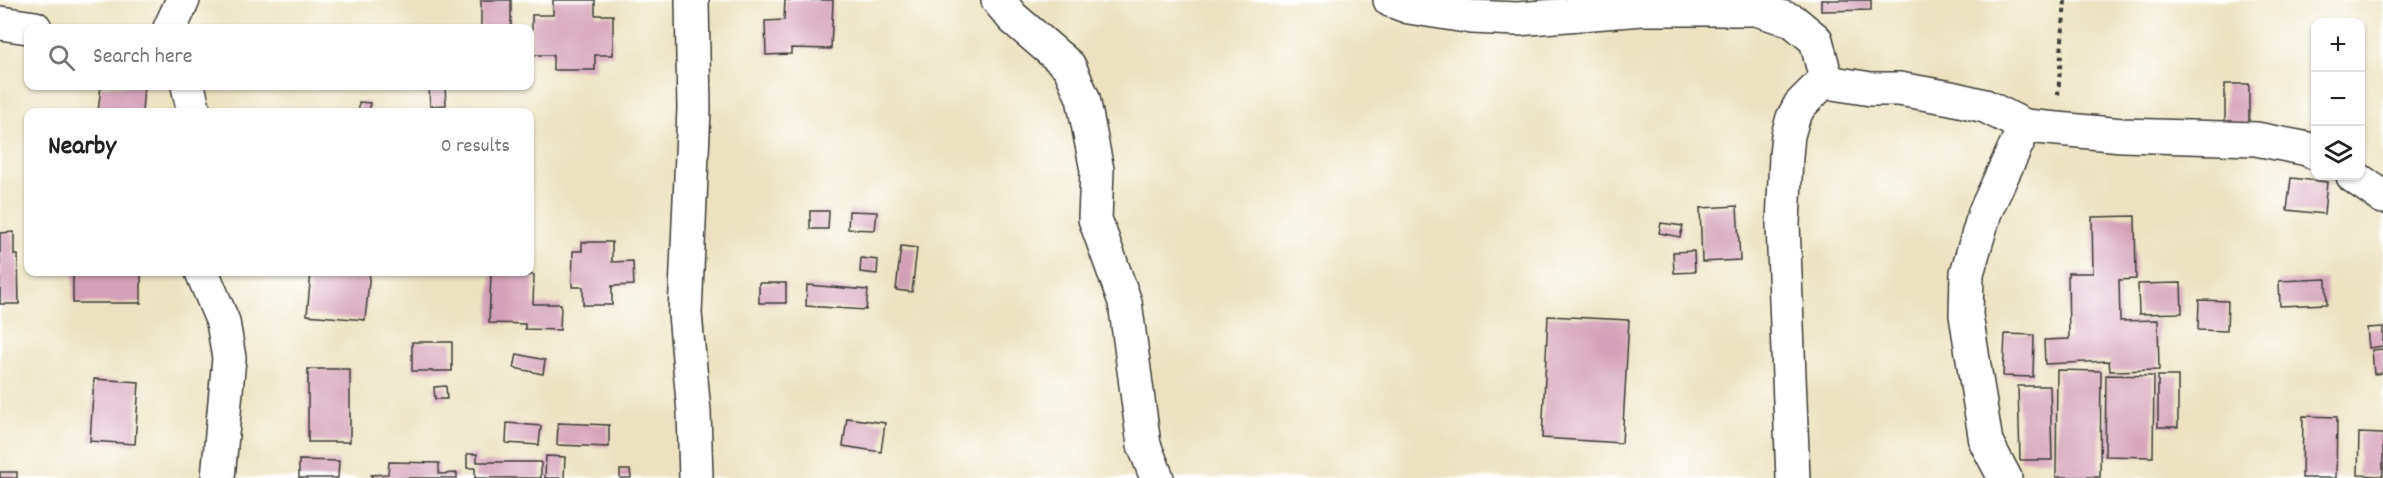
<!DOCTYPE html>
<meta charset="utf-8">
<style>
:root{--surface:#fff;--page:#f6f6f6;--text:#222;--muted:#767676;--line:#e0e0e0}
body{margin:0;font-family:Dekko,sans-serif;background:var(--page);color:var(--text)}
.controls{position:absolute;right:18px;top:18px;display:grid;overflow:hidden;border-radius:12px;box-shadow:0 2px 4px #0004}
.controls button{width:54px;height:54px;display:grid;place-items:center;padding:0;border:0;border-bottom:2px solid var(--line);background:var(--surface);color:var(--text);font:30px sans-serif}
.list{margin:0;padding:0;list-style:none}
h2{display:flex;justify-content:space-between;align-items:center;height:78px;margin:0;padding:0 24px;font-size:26px}
h2 small{font-size:20px;font-weight:400;color:var(--muted)}
.icon{flex:none;width:33px;height:33px;fill:none;stroke:currentColor;stroke-width:2;stroke-linecap:round;stroke-linejoin:round}
.map{position:relative;flex:none;width:2383px;height:478px;overflow:hidden}
.search{position:absolute;background:var(--surface);box-shadow:0 2px 4px #0004;left:24px;top:24px;width:510px;height:66px;display:flex;align-items:center;gap:15px;box-sizing:border-box;padding:0 21px;border-radius:12px;color:var(--muted);font-size:22px}
.panel{position:absolute;background:var(--surface);box-shadow:0 2px 4px #0004;left:24px;top:108px;width:510px;height:168px;border-radius:12px}
.map>svg:first-child{display:block}
.building{fill:#d3a1b7}
.lines{fill:none;stroke-linecap:round;stroke-linejoin:round}
.minor-casing{stroke:#3b3a35;stroke-width:36}
.path{stroke:#3b3a35;stroke-width:4;stroke-dasharray:4.5 4.5;stroke-linecap:butt}
.minor{stroke:#fff;stroke-width:33}
</style>
<div class="map">
<svg width="2383" height="478" viewBox="0 0 2383 478">
<rect width="100%" height="100%" fill="#fff"/>
<filter id="ink" filterUnits="userSpaceOnUse"><feTurbulence type="fractalNoise" baseFrequency=".0167" numOctaves="2"/><feDisplacementMap in="SourceGraphic" scale="12" xChannelSelector="R" yChannelSelector="G"/><feConvolveMatrix kernelMatrix="1 2 1 2 8 2 1 2 1" color-interpolation-filters="sRGB"/></filter>
<filter id="wash" filterUnits="userSpaceOnUse"><feTurbulence type="fractalNoise" baseFrequency=".008" numOctaves="4" result="noise"/><feDisplacementMap in="SourceGraphic" scale="24" xChannelSelector="R" yChannelSelector="G"/><feGaussianBlur stdDeviation="1.35" result="paint"/><feColorMatrix in="noise" values="0 0 0 0 0 0 0 0 0 0 0 0 0 0 0 0 0 1.4 0 .05"/><feComposite in="paint" operator="in"/></filter>
<g filter="url(#wash)">
<rect width="100%" height="100%" fill="#ece2c1"/>
<g id="blocks">
<path class="building" d="M481 0H511V28H481Z
M553 0H595V15H613V55H595V70H553V55H532V15H553Z
M785 0H833L831 49 791 48V54L766 55 765 21 784 20Z
M1821 0H1871V10L1821 11Z
M2225 84H2249V123H2225Z
M101 86H144L142 112H98Z
M429 86H445L446 105 430 106Z
M359 102 370 103V112H359Z
M2291 178 2327 182 2324 214 2287 210Z
M1737 206 1740 260 1702 262 1700 208Z
M810 211H829L828 229H810Z
M849 211 877 212 875 230 848 229Z
M2135 216 2136 279 2119 280 2120 321 2158 320 2159 370 2110 371 2109 361 2045 364 2044 340 2069 339 2068 273H2093L2092 217Z
M1661 223 1683 226 1680 237 1659 233Z
M14 232V255H18L19 304H0V233Z
M582 242H612V262L633 261 634 285 612 286V305H583V287H572L573 251H582Z
M901 246 917 248 912 292 896 290Z
M1694 251 1695 272 1674 273 1673 252Z
M861 258 878 260 877 274 860 272Z
M73 272H141V303H73Z
M311 272H370L365 320 307 315Z
M491 274 534 275 533 304H561L560 330 525 329V324L489 323Z
M2326 279 2327 304 2280 306 2279 281Z
M759 283H786V303H759Z
M2181 283 2182 313 2139 314 2138 284Z
M807 285 868 290 866 310 806 306Z
M2199 300 2228 301 2227 331 2198 330Z
M1548 316 1629 320 1622 443 1542 438Z
M2383 327V346L2369 348 2367 328Z
M2005 334 2034 335 2033 377 2003 376Z
M412 342H452V371H412Z
M2383 349V373L2374 374 2372 350Z
M517 354 545 360 543 374 514 368Z
M308 369H350V442H308Z
M2057 370 2101 371 2100 477H2056Z
M2106 375 2154 376 2153 457 2105 456Z
M2158 376H2178V427H2158Z
M94 379 139 382 135 444 90 441Z
M446 386 447 399H435L434 387Z
M2018 386H2050L2052 460H2020Z
M2303 416 2337 417 2336 478H2302Z
M847 418 885 423 881 452 843 446Z
M507 423 541 426 539 445 506 443Z
M558 423 609 425V447L557 445Z
M2359 433 2383 434V476L2358 475Z
M467 454H477V462H541V478H475V468H467Z
M546 456 565 457 564 478H545Z
M299 460 339 461 338 478H299Z
M389 462 439 463V474L457 473V478H372L371 475 388 474Z
M620 470H630L631 478H620Z
M0 472H17V478H0Z"/>
</g>
</g>
<g filter="url(#ink)">
<use href="#blocks" fill-opacity="0" stroke="#3b3a35" stroke-width="1.5"/>
<g class="lines">
<defs>
<path id="minor" d="M692 0 694 109 685 314 694 412 696 478
M998 0 1013 18 1069 66 1083 98 1097 170 1095 219 1125 302 1144 445 1157 478
M1390 0 1409 7 1472 17 1517 19 1642 9H1756L1793 21 1816 40 1825 75 1833 83 1871 89H1899L1951 98 1985 106 2025 126 2122 135 2256 139 2308 149 2316 153
M0 23 35 28
M170 28 183 0
M188 86 194 112
M2353 176 2383 197
M202 272 223 322 229 358 218 478
M1793 478 1783 224 1786 156 1788 135 1793 118 1800 105 1820 85 1825 75
M2005 478 1986 442 1966 315 1967 273 1985 212 2025 126"/>
</defs>
<use href="#minor" class="minor-casing"/>
<path class="path" d="M2058 95 2065 0"/>
<use href="#minor" class="minor"/>
</g>
</g>
</svg>
<div class="controls">
<button>+</button>
<button>−</button>
<button><svg class="icon" aria-label="layers" viewBox="0 0 24 24"><path d="M12 4l9 5-9 5-9-5zM3 14l9 5 9-5"/></svg></button>
</div>
<div class="search"><svg class="icon" aria-label="search" viewBox="0 0 24 24"><circle cx="10" cy="10" r="6"/><path d="M15 15l6 6"/></svg>Search here</div>
<section class="panel">
<h2>Nearby<small>0 results</small></h2>
<ul class="list">
</ul>
</section>
</div>
